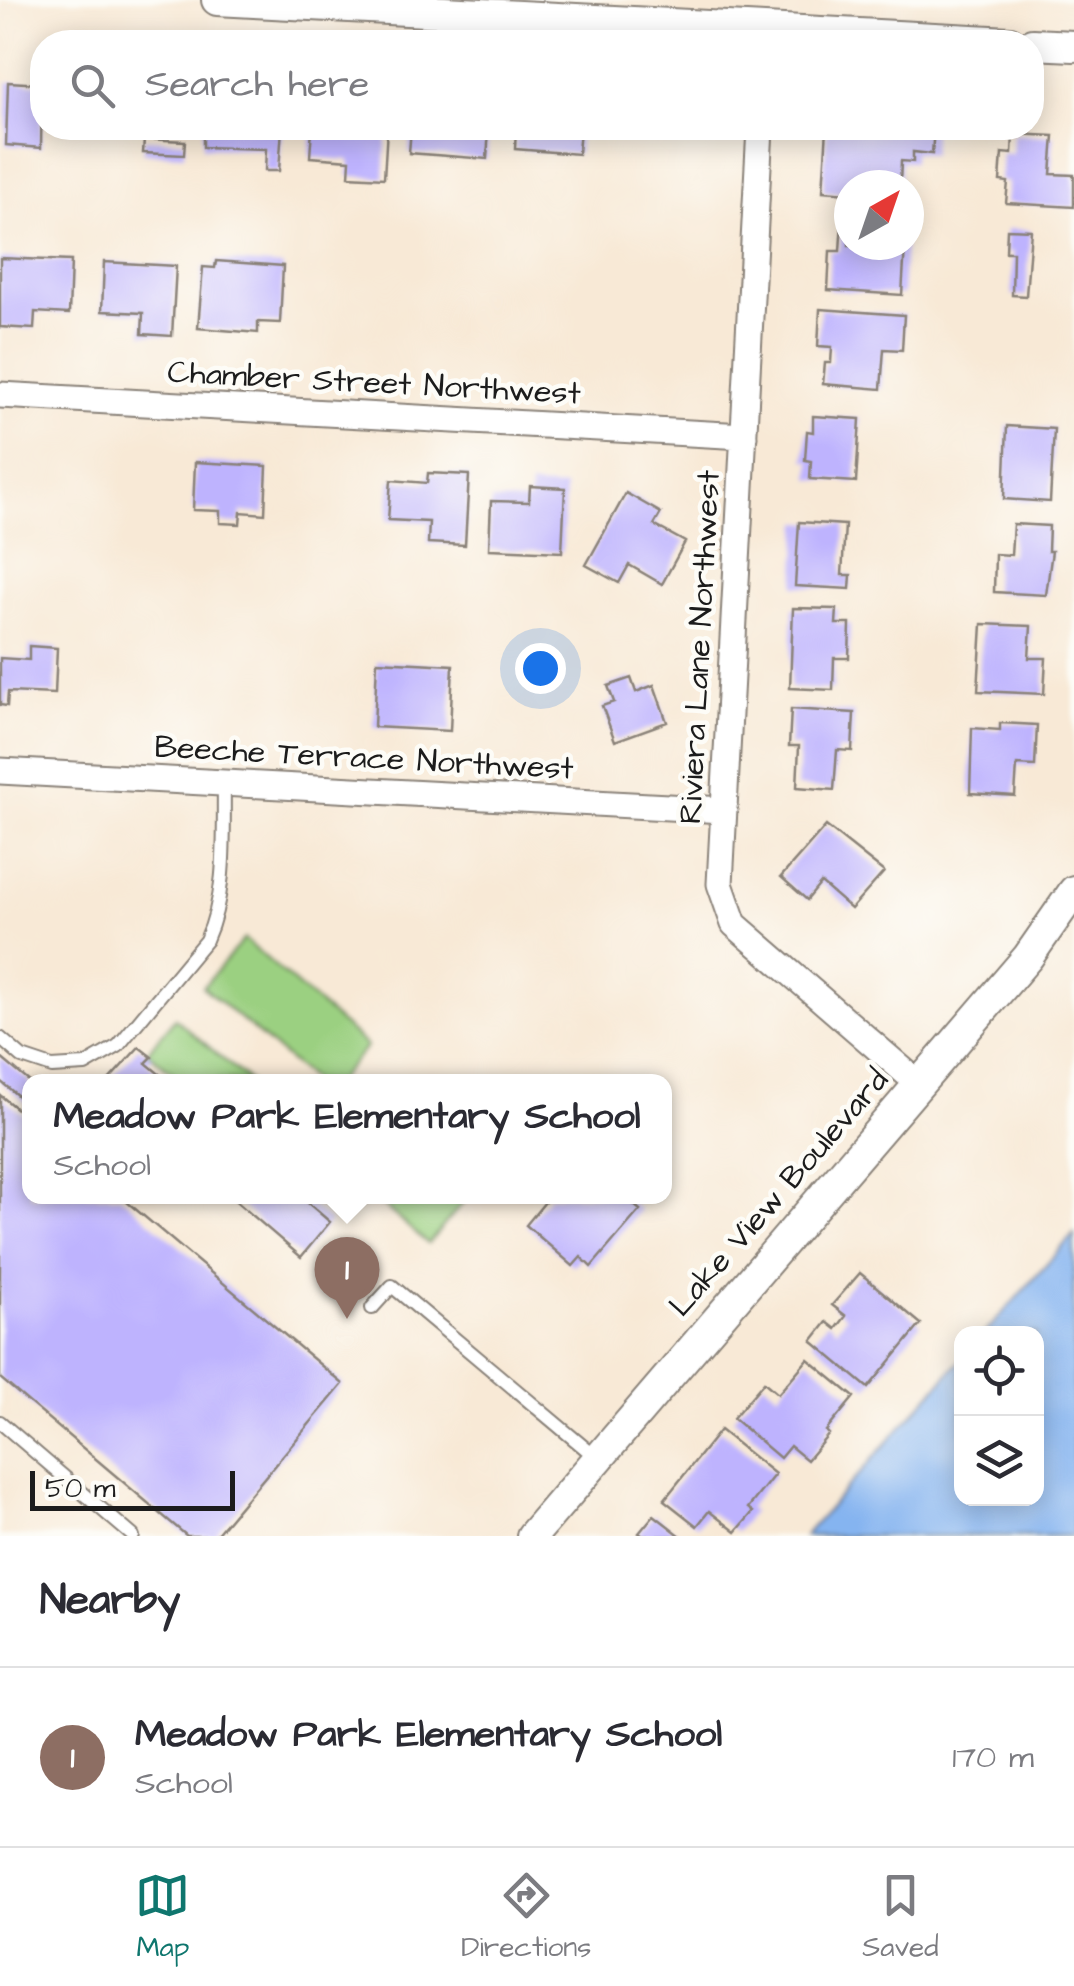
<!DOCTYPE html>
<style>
:root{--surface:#fff;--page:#f7f7f7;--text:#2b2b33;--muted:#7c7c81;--line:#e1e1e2;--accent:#0f766e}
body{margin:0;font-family:"Architects Daughter",sans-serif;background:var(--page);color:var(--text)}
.controls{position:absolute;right:30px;bottom:30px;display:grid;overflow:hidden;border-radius:20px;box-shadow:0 5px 25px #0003}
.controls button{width:90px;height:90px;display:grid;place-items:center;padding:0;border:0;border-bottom:2px solid var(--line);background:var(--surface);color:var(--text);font:50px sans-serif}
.compass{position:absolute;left:834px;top:170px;width:90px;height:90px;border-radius:50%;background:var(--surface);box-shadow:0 5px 25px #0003;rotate:40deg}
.scale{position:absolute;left:30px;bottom:25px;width:205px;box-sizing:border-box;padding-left:10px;border:5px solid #1c1c1c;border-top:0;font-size:28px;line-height:35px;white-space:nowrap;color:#1c1c1c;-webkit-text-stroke:8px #fdfcf7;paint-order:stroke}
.you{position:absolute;left:540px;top:668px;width:35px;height:35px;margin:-25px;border:8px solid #fff;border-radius:50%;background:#1a73e8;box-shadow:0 0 0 15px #1a73e833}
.badge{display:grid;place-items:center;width:65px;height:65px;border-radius:50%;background:var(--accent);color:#fff;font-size:32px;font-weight:700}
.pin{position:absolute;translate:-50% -82px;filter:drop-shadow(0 2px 5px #0008)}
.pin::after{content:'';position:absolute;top:52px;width:35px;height:30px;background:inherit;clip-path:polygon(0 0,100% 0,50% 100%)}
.popup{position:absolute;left:22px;top:1074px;width:650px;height:130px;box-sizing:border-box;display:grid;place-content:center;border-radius:20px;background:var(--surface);filter:drop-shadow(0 2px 8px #0005);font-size:32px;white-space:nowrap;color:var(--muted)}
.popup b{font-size:38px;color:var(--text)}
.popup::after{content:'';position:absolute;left:50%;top:100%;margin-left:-20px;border:20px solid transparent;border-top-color:var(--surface)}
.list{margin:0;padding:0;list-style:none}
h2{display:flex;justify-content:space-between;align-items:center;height:130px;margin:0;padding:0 40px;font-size:42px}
h2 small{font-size:32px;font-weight:400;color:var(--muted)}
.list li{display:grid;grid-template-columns:65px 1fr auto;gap:30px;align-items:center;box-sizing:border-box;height:180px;padding:0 40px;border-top:2px solid var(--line)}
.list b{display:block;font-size:38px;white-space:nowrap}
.list p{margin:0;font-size:32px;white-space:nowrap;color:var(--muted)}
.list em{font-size:32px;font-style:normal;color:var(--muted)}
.icon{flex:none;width:55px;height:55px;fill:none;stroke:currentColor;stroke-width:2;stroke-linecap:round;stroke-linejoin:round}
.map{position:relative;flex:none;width:1074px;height:1536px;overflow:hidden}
.search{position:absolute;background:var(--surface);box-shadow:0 5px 25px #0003;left:30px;right:30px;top:30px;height:110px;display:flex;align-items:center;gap:25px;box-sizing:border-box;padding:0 35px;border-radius:40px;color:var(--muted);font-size:38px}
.sheet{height:310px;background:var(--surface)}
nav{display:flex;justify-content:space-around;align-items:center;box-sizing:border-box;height:140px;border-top:2px solid var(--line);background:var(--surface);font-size:28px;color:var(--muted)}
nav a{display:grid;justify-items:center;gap:5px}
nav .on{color:var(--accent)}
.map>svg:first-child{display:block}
.green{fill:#9bd081;stroke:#5c764e;stroke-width:2.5}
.water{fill:#85b4f0;stroke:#506886;stroke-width:2.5}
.building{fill:#beb3fe}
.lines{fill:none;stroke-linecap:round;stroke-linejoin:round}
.service-casing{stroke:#8a8279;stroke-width:16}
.minor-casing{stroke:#8a8279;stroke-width:29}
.tertiary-casing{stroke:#8a8279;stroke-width:34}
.service{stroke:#fff;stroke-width:12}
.minor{stroke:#fff;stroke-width:25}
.tertiary{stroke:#fff;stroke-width:30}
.labels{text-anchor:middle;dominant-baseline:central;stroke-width:9;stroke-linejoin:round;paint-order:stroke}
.street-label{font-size:32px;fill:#1c1c1c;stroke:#fdfcf7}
</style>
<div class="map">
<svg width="1074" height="1536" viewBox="0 0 1074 1536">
<rect width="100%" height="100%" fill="#fdfcf7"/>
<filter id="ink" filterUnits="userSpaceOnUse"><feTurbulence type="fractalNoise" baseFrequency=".01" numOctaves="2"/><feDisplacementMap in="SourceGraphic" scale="20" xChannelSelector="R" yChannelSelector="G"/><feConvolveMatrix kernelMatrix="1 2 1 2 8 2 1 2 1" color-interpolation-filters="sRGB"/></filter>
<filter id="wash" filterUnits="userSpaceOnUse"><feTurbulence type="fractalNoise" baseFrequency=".0048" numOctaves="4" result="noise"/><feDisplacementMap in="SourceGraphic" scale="40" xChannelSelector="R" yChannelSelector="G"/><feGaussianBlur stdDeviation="2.25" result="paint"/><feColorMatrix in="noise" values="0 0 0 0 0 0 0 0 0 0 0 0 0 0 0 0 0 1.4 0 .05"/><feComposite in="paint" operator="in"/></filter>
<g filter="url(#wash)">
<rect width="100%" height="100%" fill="#f8e9d6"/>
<path class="green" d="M244 939 367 1046 337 1081H313L203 987Z
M175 1018 249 1081H182L147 1052Z
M384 1197V1196L468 1197 428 1244 379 1202Z"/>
<path class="water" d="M1074 1234V1536H804L961 1360 962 1498H1036V1334L985 1333Z"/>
<g id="blocks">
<path class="building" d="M8 82 42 84 41 148 6 145Z
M203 128H282L279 171H265L266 149 203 147Z
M312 128H387L384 178 349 176 350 160 310 157Z
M411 128H489L487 159 409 153Z
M516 128H580L578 154 515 149Z
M827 128H934L932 154 913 152V162L901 161 900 185H849V193L823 191Z
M1013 134 1054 136 1051 174 1074 175V207L1006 203 1008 182 1000 181 1002 153 1012 154Z
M144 139 185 141 184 155 143 153Z
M843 205H849V245H905L902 295 828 290 830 251H840Z
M1007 229 1031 230 1026 296 1012 295 1013 252H1006Z
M0 258 71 261 69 314 35 312 34 329 0 327Z
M216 261 283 266 280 323 258 322V333L198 328 203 267 215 268Z
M104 262 176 266 172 336 142 334 143 313 102 311Z
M820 309 904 315 902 350 884 349 881 389 823 384 825 363H831L832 347 818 346Z
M813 416 860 419 856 482 810 479 811 461 805 460 807 431 813 432Z
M1007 426 1054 429 1050 502 1004 499Z
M195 462 267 466 265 514 241 512 240 524 220 523V511L193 510Z
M428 473 469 475 465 545 428 543 429 522 388 520 391 480 427 483Z
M530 486 565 488 562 552 489 549 491 501 529 502Z
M626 493 661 513 654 525 685 542 662 584 629 565 619 583 586 565Z
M799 522 845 525 842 575H851L850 589 795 586Z
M1013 524 1049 526 1048 551H1052L1046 595 994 592 995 554 1011 555Z
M793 608 837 609 836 624H850L849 658H834L833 690 790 688Z
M982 624 1031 626 1029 658H1046L1044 694 978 691Z
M29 646 57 648 55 694 8 692 7 706 0 705V658L29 660Z
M377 661 453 665 450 731 374 727Z
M631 678 636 692 654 685 667 722 615 741 602 706 614 702 608 686Z
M791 709 854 713 852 751 837 750 834 790 797 787 799 746H789Z
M1000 723 1037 725 1035 766 1017 765 1015 796 970 793 972 728 1000 730Z
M826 826 884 872 851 909 821 883 807 900 781 877Z
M139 1047 152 1057 146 1063 169 1082H107Z
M0 1057 30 1082V1106L0 1081Z
M0 1095 30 1120V1196H120L343 1384 215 1536H187L0 1378Z
M230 1196H300L330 1222 301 1257Z
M550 1196H630L628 1200 640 1210 591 1267 581 1257 573 1266 526 1225Z
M860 1273 921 1324 868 1388 812 1341 827 1322 836 1329 846 1316 832 1305Z
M808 1359 854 1397 826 1431 829 1434 807 1460 790 1446 780 1458 733 1418 764 1382 778 1394Z
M720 1430 775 1474 748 1508 753 1512 736 1532 709 1511 697 1526 664 1500Z
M654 1515 681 1536H643L639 1533Z"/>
</g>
</g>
<g filter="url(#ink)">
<use href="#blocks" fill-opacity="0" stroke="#8a8279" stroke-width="2.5"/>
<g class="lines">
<defs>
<path id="service" d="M0 1038 22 1057 52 1067 85 1065 118 1046 206 940C228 892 223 834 224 783
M372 1308 392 1286 598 1459
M0 1422 133 1536"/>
<path id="minor" d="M760 128 720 884 734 924 919 1084
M0 395 744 436
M0 771 724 810"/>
<path id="tertiary" d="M217 0 1010 42
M1032 44 1074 46
M532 1536 1028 957 1074 891"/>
</defs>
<use href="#service" class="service-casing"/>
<use href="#minor" class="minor-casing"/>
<use href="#tertiary" class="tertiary-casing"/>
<use href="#service" class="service"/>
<use href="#minor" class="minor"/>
<use href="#tertiary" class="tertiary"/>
</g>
</g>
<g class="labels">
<g class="street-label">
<text transform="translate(374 383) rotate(3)">Chamber Street Northwest</text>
<text transform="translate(700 647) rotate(-87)">Riviera Lane Northwest</text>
<text transform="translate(364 758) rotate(3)">Beeche Terrace Northwest</text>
<text transform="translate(779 1193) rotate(-49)">Lake View Boulevard</text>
</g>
</g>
</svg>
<div class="controls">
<button><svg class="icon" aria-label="locate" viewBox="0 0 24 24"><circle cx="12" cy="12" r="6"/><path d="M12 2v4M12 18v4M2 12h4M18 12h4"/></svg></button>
<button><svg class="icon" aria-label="layers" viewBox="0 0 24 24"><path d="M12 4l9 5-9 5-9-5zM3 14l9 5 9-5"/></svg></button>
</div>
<svg class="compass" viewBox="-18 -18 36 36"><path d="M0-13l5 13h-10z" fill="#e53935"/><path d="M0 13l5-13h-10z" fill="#7c7c81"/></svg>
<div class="scale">50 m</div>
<div class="you"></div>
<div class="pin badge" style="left:347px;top:1319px;background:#8d6e63">1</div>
<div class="popup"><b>Meadow Park Elementary School</b>School</div>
<div class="search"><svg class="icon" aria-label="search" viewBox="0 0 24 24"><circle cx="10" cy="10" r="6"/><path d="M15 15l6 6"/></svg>Search here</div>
</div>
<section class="sheet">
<h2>Nearby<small></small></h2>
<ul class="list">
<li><span class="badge" style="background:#8d6e63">1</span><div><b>Meadow Park Elementary School</b><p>School</p></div><em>170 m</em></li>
</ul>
</section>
<nav>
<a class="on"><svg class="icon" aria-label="map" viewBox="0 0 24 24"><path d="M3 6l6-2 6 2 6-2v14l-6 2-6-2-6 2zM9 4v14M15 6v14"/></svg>Map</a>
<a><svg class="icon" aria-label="directions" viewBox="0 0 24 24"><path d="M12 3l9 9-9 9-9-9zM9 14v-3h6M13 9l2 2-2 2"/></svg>Directions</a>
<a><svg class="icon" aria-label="saved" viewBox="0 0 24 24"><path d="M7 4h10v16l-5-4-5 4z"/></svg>Saved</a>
</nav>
